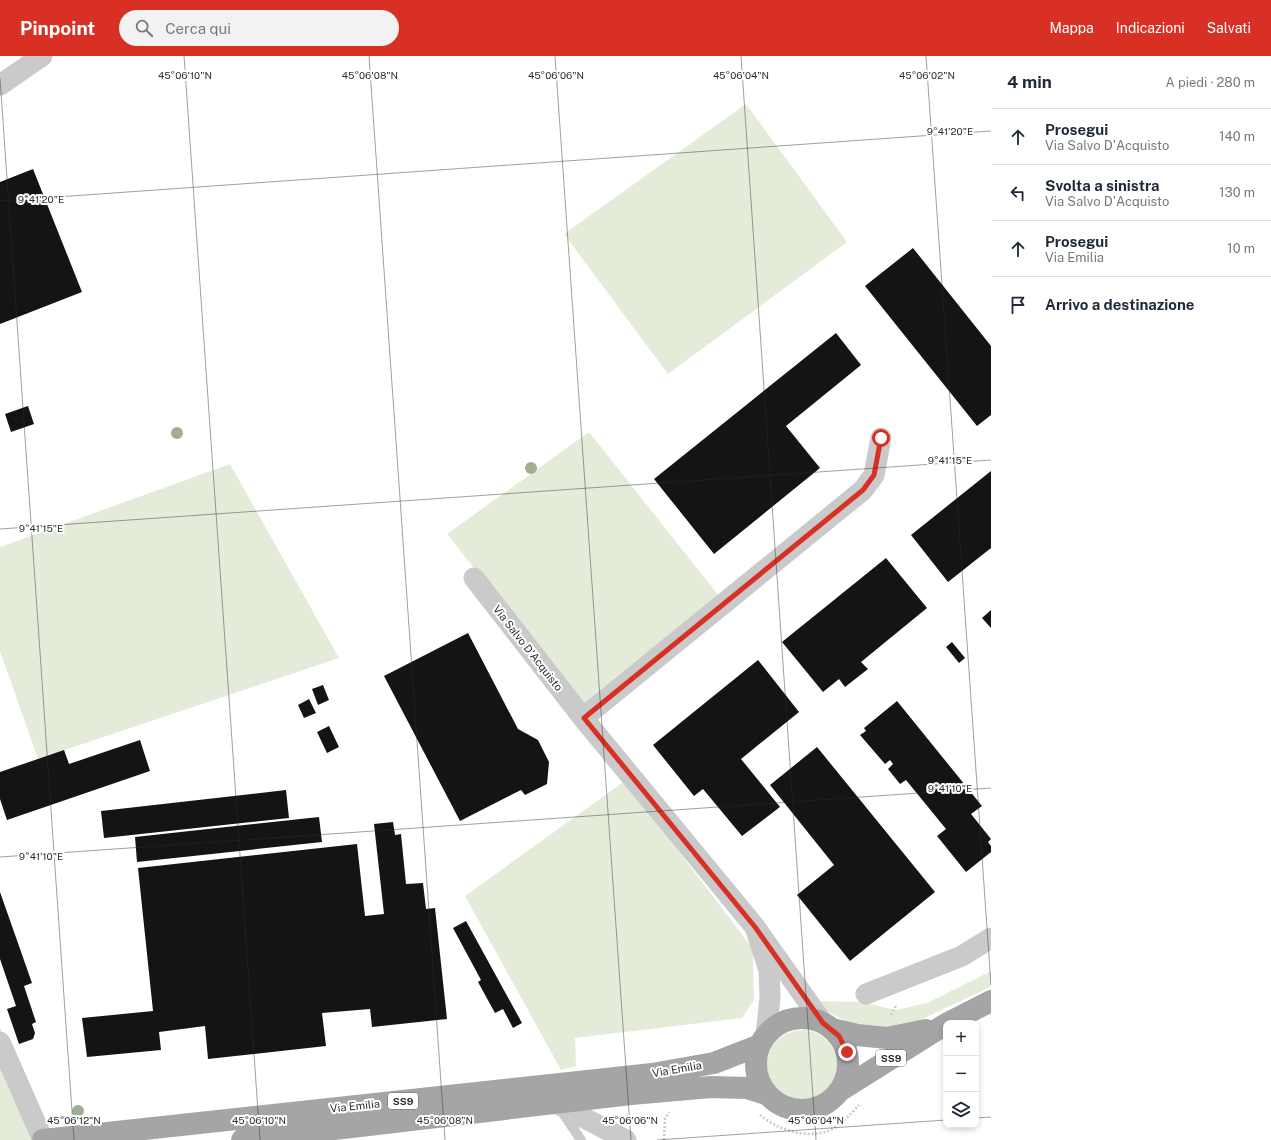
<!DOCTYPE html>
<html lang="it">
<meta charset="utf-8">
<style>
:root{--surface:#fff;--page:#f2f2f3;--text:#1f2937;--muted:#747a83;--line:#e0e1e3;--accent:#d93025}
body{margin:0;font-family:"Public Sans",sans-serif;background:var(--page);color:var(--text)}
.controls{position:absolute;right:12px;bottom:12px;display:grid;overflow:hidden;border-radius:8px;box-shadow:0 2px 6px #0003}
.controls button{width:36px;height:36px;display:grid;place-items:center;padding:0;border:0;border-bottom:1px solid var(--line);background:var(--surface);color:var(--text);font:20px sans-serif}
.stop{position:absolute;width:12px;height:12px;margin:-9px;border:3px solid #d93025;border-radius:50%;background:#fff}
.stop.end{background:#d93025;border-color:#fff;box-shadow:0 1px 4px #0008}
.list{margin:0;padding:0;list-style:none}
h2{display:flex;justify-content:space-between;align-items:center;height:52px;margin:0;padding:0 16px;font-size:17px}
h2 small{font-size:13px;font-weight:400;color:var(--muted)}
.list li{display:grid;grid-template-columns:26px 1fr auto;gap:12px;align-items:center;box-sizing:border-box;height:56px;padding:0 16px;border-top:1px solid var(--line)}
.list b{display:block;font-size:15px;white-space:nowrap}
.list p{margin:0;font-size:13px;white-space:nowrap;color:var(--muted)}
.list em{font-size:13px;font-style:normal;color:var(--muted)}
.icon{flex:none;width:22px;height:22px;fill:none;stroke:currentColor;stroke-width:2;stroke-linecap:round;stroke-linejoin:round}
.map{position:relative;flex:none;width:991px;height:1084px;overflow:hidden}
header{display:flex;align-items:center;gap:24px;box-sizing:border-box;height:56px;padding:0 20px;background:var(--accent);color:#fff}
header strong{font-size:19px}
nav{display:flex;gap:22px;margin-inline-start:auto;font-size:14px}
.search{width:280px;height:36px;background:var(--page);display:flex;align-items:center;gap:10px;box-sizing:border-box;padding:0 14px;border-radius:22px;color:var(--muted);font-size:15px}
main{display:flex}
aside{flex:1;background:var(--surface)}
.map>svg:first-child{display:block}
.green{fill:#e4ecd9}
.building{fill:#141414}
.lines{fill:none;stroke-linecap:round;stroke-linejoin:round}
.path{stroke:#cacaca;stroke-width:2.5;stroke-dasharray:2 2;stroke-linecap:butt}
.service{stroke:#cacaca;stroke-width:10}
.minor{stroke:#cacaca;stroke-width:21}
.primary{stroke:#a5a5a5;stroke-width:22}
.tree{fill:#a0af91}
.route{stroke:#d93025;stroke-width:5}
.ticks{fill:none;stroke:#2d2d2d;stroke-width:1;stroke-opacity:0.45}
.labels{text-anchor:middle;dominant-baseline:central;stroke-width:4;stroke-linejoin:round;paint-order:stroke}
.shield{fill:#fff;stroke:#6c6c6c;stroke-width:1}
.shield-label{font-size:10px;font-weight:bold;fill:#2d2d2d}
.street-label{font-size:11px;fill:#2d2d2d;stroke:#fff}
.ticks-label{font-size:10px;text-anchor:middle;fill:#2d2d2d;stroke:#fff;stroke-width:4;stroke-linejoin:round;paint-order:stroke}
</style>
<header>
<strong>Pinpoint</strong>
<div class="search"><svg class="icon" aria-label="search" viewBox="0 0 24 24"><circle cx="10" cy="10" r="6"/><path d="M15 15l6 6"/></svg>Cerca qui</div>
<nav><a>Mappa</a><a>Indicazioni</a><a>Salvati</a></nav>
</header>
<main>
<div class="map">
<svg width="991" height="1084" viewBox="0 0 991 1084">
<rect width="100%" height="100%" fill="#fff"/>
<path class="green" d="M746 48 847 186 668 318 564 178Z
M589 376 719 540 585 652 447 478Z
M230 408 339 602 38 703 0 595V491Z
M625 725 753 893 754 944 742 962 575 982 576 1010 561 1014 465 840Z
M991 915V930L980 936 909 969 873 976 831 958 816 945 861 946 896 954 927 947Z
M0 971 43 1084H0Z
M767 1009a35 35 0 1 1 70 0a35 35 0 1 1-70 0Z"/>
<path class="building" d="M33 113 82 236 0 268V126Z
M913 192 991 290V359L977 370 865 230Z
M836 277 861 309 786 370 820 412 714 498 654 423Z
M28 350 34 368 11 376 5 358Z
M991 415V492L948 526 911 479Z
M886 502 927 552 861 606 868 613 845 631 839 623 823 636 782 586Z
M991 554V572L982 562Z
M468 577 518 673 538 684 549 706 547 728 525 739 521 734 460 765 384 620Z
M952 586 965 602 959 607 946 591Z
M758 604 799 656 741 703 780 751 742 780 703 733 694 740 653 689Z
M323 629 329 644 318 649 312 633Z
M309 643 316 657 304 662 298 649Z
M897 645 982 750 971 758 991 783 988 786 991 790V796L966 816 937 780 946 773 906 724 900 728 888 713 893 708 890 704 885 708 860 679 866 675 864 672Z
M329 670 339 691 327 697 317 676Z
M140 684 150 715 7 764 0 743V716L64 694 69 708Z
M817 691 935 836 850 905 797 839 834 809 770 729Z
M286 734 289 762 104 782 101 755Z
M319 761 322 786 137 806 135 781Z
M393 766 395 779 401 778 406 828 423 827 426 853 435 852 447 963 372 971 370 953 322 957 326 990 208 1003 205 970 159 976 161 994 87 1001 82 962 153 955 138 812 357 788 365 860 384 858 374 768Z
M0 836 32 927 24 930 36 966 32 968 35 977 33 983 19 988 7 953 16 950 0 903Z
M466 865 522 967 513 972 503 953 495 957 478 926 481 924 453 872Z"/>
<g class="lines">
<path class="path" d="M891 959 897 948
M760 1059C777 1073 802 1082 825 1076 838 1072 850 1059 859 1049
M664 1084 665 1063 669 1056"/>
<path class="service" d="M561 1054 581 1084"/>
<path class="minor" d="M0 29 42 0
M474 522 583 662 755 871
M583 662 863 434 874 419 881 382
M866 938 962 900 991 882
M766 979 770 942 769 914 755 871 823 967
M0 986 43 1084
M556 1047 626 1084"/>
<path class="primary" d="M756 1008a46 46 0 1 1 92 0a46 46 0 1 1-92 0Z
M948 967 991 945
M832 973 857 979 887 982 926 974
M841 1034 946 968
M43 1084 652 1018 714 1007 760 989
M242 1084 631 1038 711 1031 747 1032 766 1038"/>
</g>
<g class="tree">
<circle cx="177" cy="377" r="6"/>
<circle cx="531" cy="412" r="6"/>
<circle cx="78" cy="1055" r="6"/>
</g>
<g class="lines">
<path class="route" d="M847 996 839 980 823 967 755 871 584 662 863 434 874 419 881 382"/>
</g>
<path class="ticks" d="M184 0 260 1084M369 0 445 1084M555 0 631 1084M741 0 816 1084M926 0 991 929M0 22 74 1084M0 145 991 75M0 473 991 404M0 801 991 732M976 1062 991 1061M657 1084 946 1064"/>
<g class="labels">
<g class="shield">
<rect x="876" y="994" width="30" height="16" rx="3"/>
<rect x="388" y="1037" width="30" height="16" rx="3"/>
</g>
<g class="shield-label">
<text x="891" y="1002">SS9</text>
<text x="403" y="1045">SS9</text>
</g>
<g class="street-label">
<text transform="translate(528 592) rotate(52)">Via Salvo D'Acquisto</text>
<text transform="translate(677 1013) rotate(-10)">Via Emilia</text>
<text transform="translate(355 1050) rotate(-6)">Via Emilia</text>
</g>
</g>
<g class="ticks-label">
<text x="185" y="23">45°06'10"N</text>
<text x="370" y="23">45°06'08"N</text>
<text x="556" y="23">45°06'06"N</text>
<text x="741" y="23">45°06'04"N</text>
<text x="927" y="23">45°06'02"N</text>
<text x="950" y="79">9°41'20"E</text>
<text x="41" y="147">9°41'20"E</text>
<text x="950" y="408">9°41'15"E</text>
<text x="41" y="476">9°41'15"E</text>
<text x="950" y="736">9°41'10"E</text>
<text x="41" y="804">9°41'10"E</text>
<text x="74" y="1068">45°06'12"N</text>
<text x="259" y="1068">45°06'10"N</text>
<text x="445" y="1068">45°06'08"N</text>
<text x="630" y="1068">45°06'06"N</text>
<text x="816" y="1068">45°06'04"N</text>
</g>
</svg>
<div class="controls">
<button>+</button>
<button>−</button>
<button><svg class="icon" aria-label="layers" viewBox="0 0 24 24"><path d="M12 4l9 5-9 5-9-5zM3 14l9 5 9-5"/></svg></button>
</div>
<div class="stop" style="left:881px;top:382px"></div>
<div class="stop end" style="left:847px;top:996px"></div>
</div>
<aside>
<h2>4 min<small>A piedi · 280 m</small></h2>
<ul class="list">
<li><svg class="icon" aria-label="ahead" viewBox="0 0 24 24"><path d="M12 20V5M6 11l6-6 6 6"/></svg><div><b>Prosegui</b><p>Via Salvo D'Acquisto</p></div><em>140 m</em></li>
<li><svg class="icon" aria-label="left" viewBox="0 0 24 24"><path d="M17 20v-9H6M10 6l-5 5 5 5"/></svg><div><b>Svolta a sinistra</b><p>Via Salvo D'Acquisto</p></div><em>130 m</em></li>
<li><svg class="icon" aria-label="ahead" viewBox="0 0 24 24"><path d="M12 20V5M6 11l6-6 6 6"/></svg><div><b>Prosegui</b><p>Via Emilia</p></div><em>10 m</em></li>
<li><svg class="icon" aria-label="arrive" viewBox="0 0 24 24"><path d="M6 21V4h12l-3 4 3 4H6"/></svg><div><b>Arrivo a destinazione</b></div></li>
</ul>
</aside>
</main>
